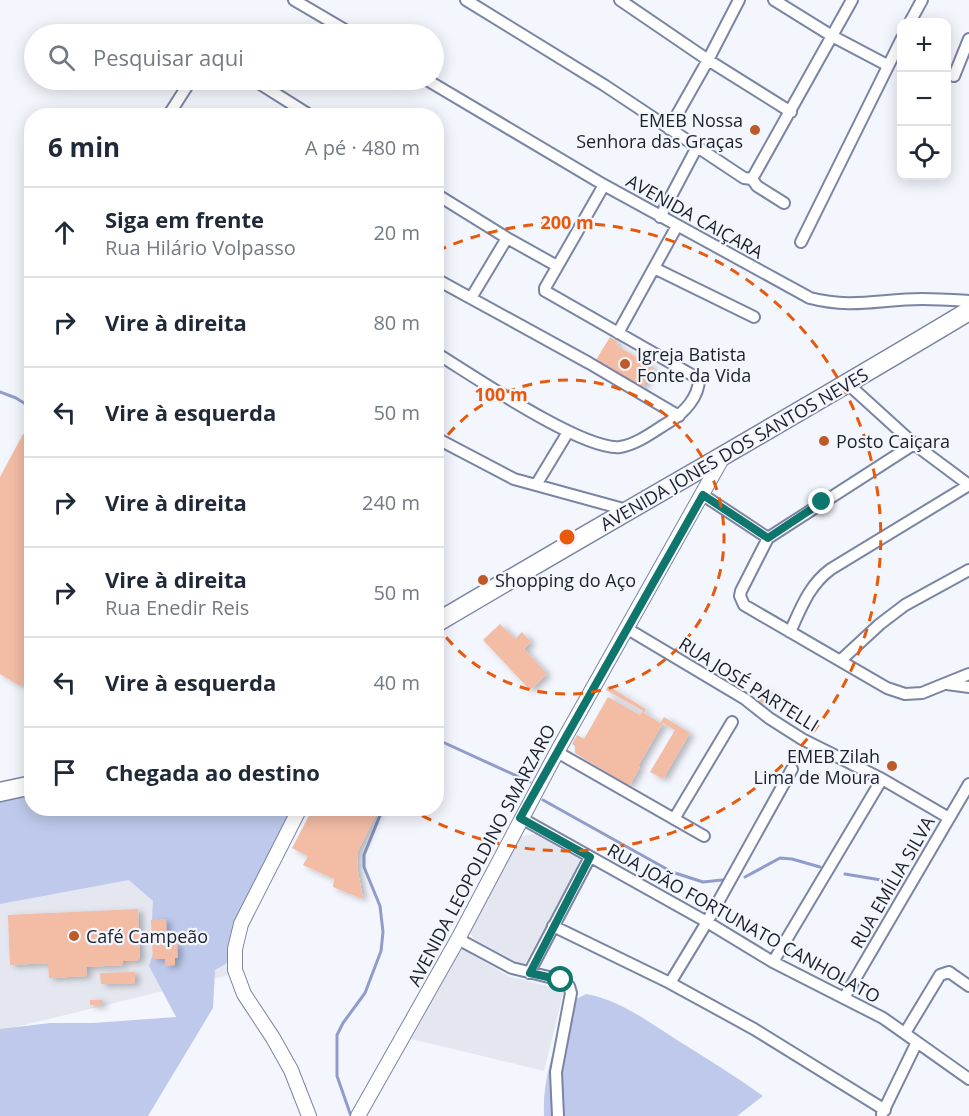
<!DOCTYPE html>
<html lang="pt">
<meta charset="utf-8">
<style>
:root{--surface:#fff;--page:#f2f2f3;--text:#1f2937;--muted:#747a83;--line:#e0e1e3}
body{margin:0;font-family:"Open Sans",sans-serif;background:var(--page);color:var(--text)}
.controls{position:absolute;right:18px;top:18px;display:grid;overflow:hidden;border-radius:12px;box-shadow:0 3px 15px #0003}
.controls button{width:54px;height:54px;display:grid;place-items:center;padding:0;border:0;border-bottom:2px solid var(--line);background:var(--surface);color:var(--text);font:30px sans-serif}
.stop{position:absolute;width:18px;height:18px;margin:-14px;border:4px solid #0f766e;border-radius:50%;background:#fff}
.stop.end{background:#0f766e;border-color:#fff;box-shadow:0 2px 6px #0008}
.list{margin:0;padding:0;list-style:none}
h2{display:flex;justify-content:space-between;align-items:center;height:78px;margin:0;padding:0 24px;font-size:26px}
h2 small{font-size:20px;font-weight:400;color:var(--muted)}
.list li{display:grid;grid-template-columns:39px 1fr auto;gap:18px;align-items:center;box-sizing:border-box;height:90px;padding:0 24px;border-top:2px solid var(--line)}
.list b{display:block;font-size:22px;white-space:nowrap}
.list p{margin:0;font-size:20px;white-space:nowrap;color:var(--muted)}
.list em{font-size:20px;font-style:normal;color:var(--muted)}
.icon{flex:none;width:33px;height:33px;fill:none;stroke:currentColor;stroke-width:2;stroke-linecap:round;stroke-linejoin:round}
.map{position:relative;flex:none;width:969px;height:1116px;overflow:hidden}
.search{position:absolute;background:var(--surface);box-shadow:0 3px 15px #0003;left:24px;top:24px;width:420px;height:66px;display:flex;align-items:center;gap:15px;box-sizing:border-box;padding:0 21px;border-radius:33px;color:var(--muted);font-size:22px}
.panel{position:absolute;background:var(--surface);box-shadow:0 3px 15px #0003;left:24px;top:108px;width:420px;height:708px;border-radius:24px}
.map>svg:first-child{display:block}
.built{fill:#e5e7f0}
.green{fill:#bec9ec}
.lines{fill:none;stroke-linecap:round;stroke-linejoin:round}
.stream{stroke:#909dcc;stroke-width:3}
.building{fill:#f2bca5;filter:url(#shadow)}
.minor-casing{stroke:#7b84a4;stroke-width:14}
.tertiary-casing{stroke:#7b84a4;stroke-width:16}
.trunk-casing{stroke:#7b84a4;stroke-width:21}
.minor{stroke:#fff;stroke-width:10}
.tertiary{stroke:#fff;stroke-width:14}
.trunk{stroke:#fff;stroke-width:18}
.route{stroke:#0f766e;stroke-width:8}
.ring{fill:none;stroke:#e8590c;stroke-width:3;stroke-dasharray:10 8}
.poi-dot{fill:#bf5a28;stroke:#f4f6fe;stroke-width:2}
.labels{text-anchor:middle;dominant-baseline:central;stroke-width:4.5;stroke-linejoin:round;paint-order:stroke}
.poi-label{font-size:18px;fill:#1c202c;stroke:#f4f6fe;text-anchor:start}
.street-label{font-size:18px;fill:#1c202c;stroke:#f4f6fe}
.centre{fill:#e8590c;stroke:#f4f6fe;stroke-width:3}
.ring-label{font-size:18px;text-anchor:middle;font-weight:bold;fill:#e8590c;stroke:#f4f6fe;stroke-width:4.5;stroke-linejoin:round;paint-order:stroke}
</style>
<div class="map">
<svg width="969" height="1116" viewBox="0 0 969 1116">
<defs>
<filter id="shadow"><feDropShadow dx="4.5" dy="2.5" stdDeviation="3" flood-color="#0004"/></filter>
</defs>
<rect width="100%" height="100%" fill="#f4f6fe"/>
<path class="built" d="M32 808 221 945 229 975 0 1031V812Z
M539 833 583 858 524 966 474 939 469 932 520 837Z
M461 948 508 976 564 990 544 1071 411 1039Z"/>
<path class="green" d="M31 792 32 808 297 809 231 961 215 970 213 1008 148 1116H0V1029L50 1023H93L176 1017 149 966 155 948 152 919 153 901 129 880 0 904V801Z
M586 994C620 1000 649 1022 677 1040 706 1058 735 1076 763 1096L737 1116H544C542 1077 557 1037 572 1001Z"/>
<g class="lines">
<path class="stream" d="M0 392 16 398 32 408
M436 739 530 782
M543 800 672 872 703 882 722 880
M845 874 899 883
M745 877 780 858 792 859 820 867
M351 1116 337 1076V1035L343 1023 365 993 381 951 383 932 380 906 364 867V855L383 808"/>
</g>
<path class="building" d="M610 337 618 342 616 345 654 368 642 388 596 360Z
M23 434 32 438V682L26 679 20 686 0 674V477Z
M500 624 515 639 522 632 531 642 524 649 547 674 530 690 483 640Z
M608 686 646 709 644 713 660 723 664 717 690 733 663 779 650 772 675 730 663 723 638 766 640 767 629 786 575 753V746L572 744 577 735 584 739 608 697 640 715 643 711 606 690Z
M763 688 772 694 765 705 756 699Z
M313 808H376L378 811 358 851 357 867 363 899 333 887 334 879 303 865 308 856 292 848Z
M138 909 140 957 137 961H123V965L86 967 87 976 49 978 48 963 10 965 8 915Z
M166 919 167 943H177L178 958H175V965L165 966V959H153L151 920Z
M135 972V983L101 984 100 973Z
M90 1000H102V1006L90 1005Z"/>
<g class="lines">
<defs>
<path id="minor" d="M294 0 352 34
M466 0 604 85 744 178 752 179 757 186 784 203
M620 0 708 60 791 112
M774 0 832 36 887 65
M910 22 922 0
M162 33 167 34
M954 76 969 39
M254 80 311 116
M427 80 604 185 810 298C852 309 881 299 922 299 938 299 953 300 969 301
M168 116 191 80
M669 129 708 60 739 0
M752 179 852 0
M436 194 507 238 557 266
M660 217 697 147
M801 242 902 38
M654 268 754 317
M436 279 589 363 679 416
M471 298 507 238
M618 333 677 226
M436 353C472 375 583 451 620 447 638 444 654 431 669 422 684 413 699 397 699 379L545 291V288L604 185
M848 384 914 444 969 485
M436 438 514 479 627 510
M914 444 768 538 741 591 740 596 744 605 887 688 905 694 922 693 969 674
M536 485 568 432
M703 495 768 538
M626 628 745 699 769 718 802 739 882 779 949 818
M790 632C801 608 809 585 831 569L969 485
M841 660 880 624 905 605 969 570
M947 684 969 687
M557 752 704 836
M521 818 707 922 773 962 883 1018 969 1079
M674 819 732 722
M553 926 670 983 754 1029 885 1110
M458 939 512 968 561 980 569 986 571 993 556 1072 558 1116
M773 962 882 779
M529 973 590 857
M670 983 707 922 792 769
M844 998 969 784
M905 1033 940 975 949 972 969 986
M882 1114 917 1042"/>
<path id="tertiary" d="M300 808 241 924 235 949V970L244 994 273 1038 291 1070 309 1116
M358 1116 458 939 557 752 724 455"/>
<path id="trunk" d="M436 623C613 518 793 417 969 311
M0 792 32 785"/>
</defs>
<use href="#minor" class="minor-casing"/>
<use href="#tertiary" class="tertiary-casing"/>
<use href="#trunk" class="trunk-casing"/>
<use href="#minor" class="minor"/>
<use href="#tertiary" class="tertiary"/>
<use href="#trunk" class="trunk"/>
</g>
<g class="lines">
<path class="route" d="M561 980 530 973 590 857 520 818 703 495 768 538 822 502"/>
</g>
<g class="ring">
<path d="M437 449A157 157 0 1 1 437 625"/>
<path d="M437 251A314 314 0 1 1 410 809"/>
</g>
<g class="poi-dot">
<circle cx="755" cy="130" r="6"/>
<circle cx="625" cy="364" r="6"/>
<circle cx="824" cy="441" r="6"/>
<circle cx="483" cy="580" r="6"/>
<circle cx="892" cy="766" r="6"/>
<circle cx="74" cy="936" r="6"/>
</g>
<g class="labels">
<g class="poi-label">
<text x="743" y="120" text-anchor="end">EMEB Nossa<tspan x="743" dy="21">Senhora das Graças</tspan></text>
<text x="637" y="354">Igreja Batista<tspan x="637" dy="21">Fonte da Vida</tspan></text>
<text x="836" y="441">Posto Caiçara</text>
<text x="495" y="580">Shopping do Aço</text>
<text x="880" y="756" text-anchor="end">EMEB Zilah<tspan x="880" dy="21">Lima de Moura</tspan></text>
<text x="86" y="936">Café Campeão</text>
</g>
<g class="street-label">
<text transform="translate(695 216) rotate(29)">AVENIDA CAIÇARA</text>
<text transform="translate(734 449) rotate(-30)">AVENIDA JONES DOS SANTOS NEVES</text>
<text transform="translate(749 684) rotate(32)">RUA JOSÉ PARTELLI</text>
<text transform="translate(481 855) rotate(-62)">AVENIDA LEOPOLDINO SMARZARO</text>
<text transform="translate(892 882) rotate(-60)">RUA EMÍLIA SILVA</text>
<text transform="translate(744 923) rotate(29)">RUA JOÃO FORTUNATO CANHOLATO</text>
</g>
</g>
<circle cx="567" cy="537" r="9" class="centre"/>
<g class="ring-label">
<text x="567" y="229">200 m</text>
<text x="501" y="401">100 m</text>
</g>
</svg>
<div class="controls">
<button>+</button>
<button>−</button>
<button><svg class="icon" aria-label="locate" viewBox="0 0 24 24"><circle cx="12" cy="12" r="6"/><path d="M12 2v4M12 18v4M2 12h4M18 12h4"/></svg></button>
</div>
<div class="stop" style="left:561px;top:980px"></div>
<div class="stop end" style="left:822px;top:502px"></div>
<div class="search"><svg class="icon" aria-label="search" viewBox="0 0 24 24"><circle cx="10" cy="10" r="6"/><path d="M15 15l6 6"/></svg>Pesquisar aqui</div>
<section class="panel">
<h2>6 min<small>A pé · 480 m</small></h2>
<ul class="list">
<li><svg class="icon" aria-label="ahead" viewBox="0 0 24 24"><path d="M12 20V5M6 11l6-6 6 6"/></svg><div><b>Siga em frente</b><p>Rua Hilário Volpasso</p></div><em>20 m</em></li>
<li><svg class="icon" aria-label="right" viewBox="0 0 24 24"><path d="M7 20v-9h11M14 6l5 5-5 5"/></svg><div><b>Vire à direita</b></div><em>80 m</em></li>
<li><svg class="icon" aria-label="left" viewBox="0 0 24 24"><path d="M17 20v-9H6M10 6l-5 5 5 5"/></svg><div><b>Vire à esquerda</b></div><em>50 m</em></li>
<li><svg class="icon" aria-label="right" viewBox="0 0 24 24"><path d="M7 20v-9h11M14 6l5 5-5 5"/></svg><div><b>Vire à direita</b></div><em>240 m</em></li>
<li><svg class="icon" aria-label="right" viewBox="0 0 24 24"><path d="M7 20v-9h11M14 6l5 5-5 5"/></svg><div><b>Vire à direita</b><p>Rua Enedir Reis</p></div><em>50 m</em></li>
<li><svg class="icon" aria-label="left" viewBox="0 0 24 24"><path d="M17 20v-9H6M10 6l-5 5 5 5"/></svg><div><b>Vire à esquerda</b></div><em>40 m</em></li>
<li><svg class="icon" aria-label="arrive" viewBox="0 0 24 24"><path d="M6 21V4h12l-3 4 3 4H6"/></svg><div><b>Chegada ao destino</b></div></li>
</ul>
</section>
</div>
